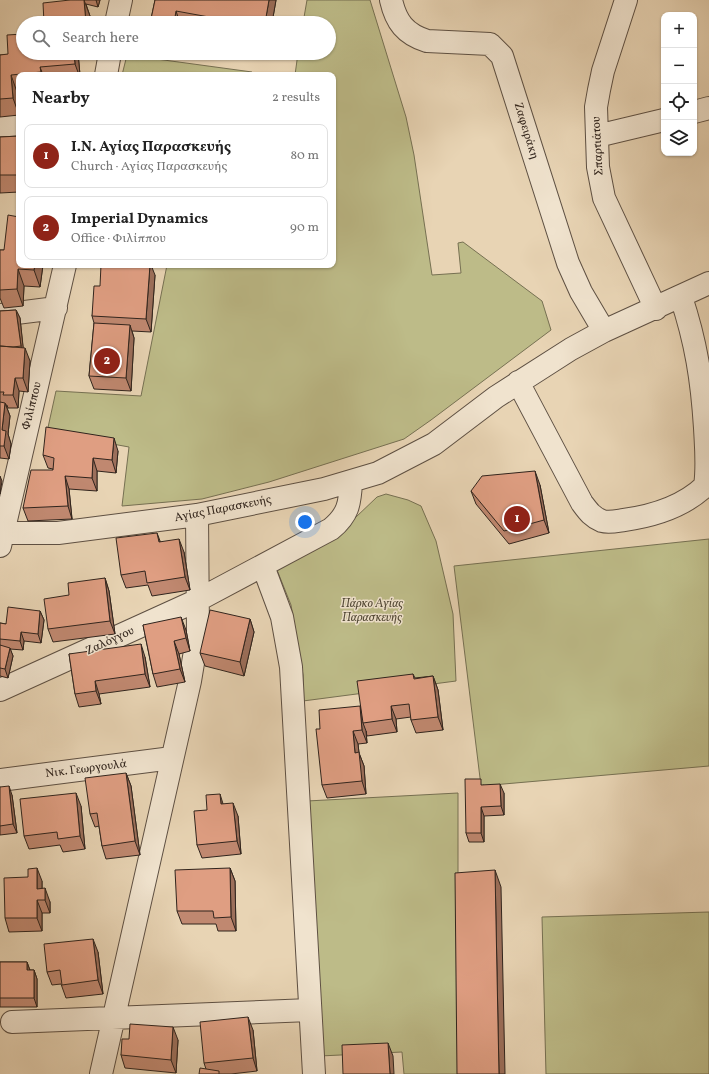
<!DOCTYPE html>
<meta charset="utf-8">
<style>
:root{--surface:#fff;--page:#f2f2f2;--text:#222;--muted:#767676;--line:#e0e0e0;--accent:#8f2418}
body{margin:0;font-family:Vollkorn,serif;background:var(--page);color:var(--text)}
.controls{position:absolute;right:12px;top:12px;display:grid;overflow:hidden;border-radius:8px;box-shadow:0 1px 3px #0004}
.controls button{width:36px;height:36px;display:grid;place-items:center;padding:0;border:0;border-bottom:1px solid var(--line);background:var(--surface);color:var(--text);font:20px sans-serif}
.you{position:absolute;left:305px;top:522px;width:14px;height:14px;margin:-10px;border:3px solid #fff;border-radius:50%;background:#1a73e8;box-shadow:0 0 0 6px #1a73e833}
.badge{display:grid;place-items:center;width:26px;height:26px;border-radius:50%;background:var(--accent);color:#fff;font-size:13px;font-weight:700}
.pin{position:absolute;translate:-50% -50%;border:2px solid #fff;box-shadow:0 1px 4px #0006}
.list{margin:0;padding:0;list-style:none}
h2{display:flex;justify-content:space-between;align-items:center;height:52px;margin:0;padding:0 16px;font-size:17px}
h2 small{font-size:13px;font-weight:400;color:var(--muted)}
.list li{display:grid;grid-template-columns:26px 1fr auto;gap:12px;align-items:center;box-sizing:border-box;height:64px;margin:0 8px 8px;padding:0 8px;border:1px solid var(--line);border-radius:8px}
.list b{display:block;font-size:15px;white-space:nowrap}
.list p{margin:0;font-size:13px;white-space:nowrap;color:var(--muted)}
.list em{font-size:13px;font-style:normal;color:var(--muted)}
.icon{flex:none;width:22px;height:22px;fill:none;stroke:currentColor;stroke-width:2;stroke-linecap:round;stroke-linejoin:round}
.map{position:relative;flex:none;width:709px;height:1074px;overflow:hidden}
.search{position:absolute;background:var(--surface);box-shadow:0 1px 3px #0004;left:16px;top:16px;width:320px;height:44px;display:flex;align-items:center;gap:10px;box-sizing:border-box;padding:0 14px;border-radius:22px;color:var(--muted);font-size:15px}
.panel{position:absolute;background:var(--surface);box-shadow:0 1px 3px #0004;left:16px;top:72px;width:320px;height:196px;border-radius:8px}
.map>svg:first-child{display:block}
.green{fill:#bdbb88;stroke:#767052}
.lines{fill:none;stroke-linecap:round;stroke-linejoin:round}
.minor-casing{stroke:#5e5043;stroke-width:24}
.minor{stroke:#f0e3ce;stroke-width:22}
.wall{fill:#c08870;stroke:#30241d}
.shaded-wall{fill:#9c6f5b;stroke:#30241d}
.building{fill:#df9e82;stroke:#30241d}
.labels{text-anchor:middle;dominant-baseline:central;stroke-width:3;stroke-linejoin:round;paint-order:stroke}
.street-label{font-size:12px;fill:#30241d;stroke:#f0e3ce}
.park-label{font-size:12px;font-style:italic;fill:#534a38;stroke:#f0e3ce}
</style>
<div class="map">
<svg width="709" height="1074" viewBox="0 0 709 1074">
<rect width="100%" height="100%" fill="#e8d4b4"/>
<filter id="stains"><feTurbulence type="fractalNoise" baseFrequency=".005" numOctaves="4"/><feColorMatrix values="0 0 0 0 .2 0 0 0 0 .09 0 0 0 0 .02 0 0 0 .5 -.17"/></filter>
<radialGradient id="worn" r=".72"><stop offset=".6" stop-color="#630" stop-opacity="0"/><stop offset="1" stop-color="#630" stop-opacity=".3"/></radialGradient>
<path class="green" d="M307 0H370L406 117 414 155 432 275 461 273 458 243 463 242 542 301 551 330 431 420 404 439 269 482 202 499 122 506 129 447 47 432 56 391 141 396 167 265H333V75H295L298 53H329V23H303Z
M127 55 252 72 251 75H122Z
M386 494 408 500 421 506 436 541 453 614 456 681 303 701V675L291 605 277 570 334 538 377 497Z
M709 539V766L481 786 454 566Z
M458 793V1074H404L402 1052 320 1056 307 801Z
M709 912V1074H546L542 917Z"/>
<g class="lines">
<defs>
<path id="minor" d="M391 0C396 22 405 34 427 41L490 44 502 56 568 263 581 292 604 331
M626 0 603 71 599 90 596 107 598 167 604 198 656 309
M116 23 121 0
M106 75 110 53
M694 112 709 108
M0 126 19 125
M597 136 664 120
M0 315 56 308
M518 382 582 503C588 511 592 517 602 521 609 523 617 521 624 520 653 516 683 507 705 486 708 467 706 448 705 428 702 380 696 342 681 297
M0 533H58L197 515 324 489 378 473 434 444 496 397 571 349 604 331 709 283
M0 546 65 265
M263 566 282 617 291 667 314 1074
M0 690 198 600 331 529C348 515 350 504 351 482
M0 780 172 758
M12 1022 310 1010
M101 1074 190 681 198 633 197 515"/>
</defs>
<use href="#minor" class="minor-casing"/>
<use href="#minor" class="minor"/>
</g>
<path class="wall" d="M70 0H100L98 7 86 4 90 16 91 23H44Z
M155 0H276L272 23H153L151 19Z
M78 53 80 75H19V92H17L19 115 0 117V55Z
M19 136V192L0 193V137Z
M0 250H4L19 265H43L40 287 24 286 23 306 4 308 0 298Z
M155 275 151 332 132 331 134 338 131 391 94 389 89 376 94 323 92 316 100 286Z
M16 310 20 318 23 348 30 361 28 392 19 391 18 408H8L7 405H6L10 416 8 434 11 444 9 459 0 458V311Z
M118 451 116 473 97 471V491L69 489 72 519 28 521 23 508 53 470V469L48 468 43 455Z
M540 485 549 533 509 544 476 504 471 491Z
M161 542 184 552 190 590 152 596 148 585 126 588 121 575Z
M105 578 109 591 115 634 53 642 48 629 69 595Z
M40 611 44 620 41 643 24 641 23 650 10 649 13 656 8 678 0 676V623L6 624Z
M250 619 254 632 244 676 205 666 200 653Z
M143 625 186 630 190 651 179 654 185 682 157 687 153 674Z
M69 654 145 657 150 687 99 694 101 704 79 707 75 694Z
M413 674 415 678 433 676 438 690 443 730 416 733 411 720V717L396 719 397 732 367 736 366 731 367 743 358 744 359 753 364 766 366 794 327 798 322 785 361 710Z
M126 773 131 786 140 855 106 859 102 846 99 826 95 827 90 814Z
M483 785 504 793V815L484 816V842H469L466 833Z
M0 787 12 795 17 833 0 835Z
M223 804 238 816 241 854 202 858 197 845 207 810Z
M81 806 85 849 63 852 60 845 29 849 24 836Z
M230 868 235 881 236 931H218L216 924H182L177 911Z
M42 881V888L50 902V913H42V931L9 932 5 918Z
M98 952 103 994 66 998 61 984 52 985 47 972Z
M0 962H27L30 970H34L37 979V1007H0Z
M253 1030 257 1071 231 1074H199L206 1069 204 1063Z
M129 1039 178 1040 176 1073 125 1068 121 1055Z"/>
<path class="shaded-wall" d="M84 0 90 16 91 23H86Z
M96 0H100L98 7Z
M269 0H276L272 23H265Z
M176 11 180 23H174Z
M74 53H78L80 75H79L75 64Z
M40 67 43 75H42L41 72Z
M11 75 17 92 19 115 13 98Z
M35 265H43L40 287 34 270Z
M150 265H151L155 275 151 332 146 319Z
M18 269 24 286 23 306 17 289Z
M16 310 20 318 24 355 21 346Z
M130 325 134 338 131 391 126 378Z
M25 348 30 361 28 392 23 378Z
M15 378 19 391 18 408 13 395Z
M5 403 10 416 8 434 11 444 9 459 4 446 2 430Z
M114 438 118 451 116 473 112 460Z
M93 458 97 471V491L92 478Z
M535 471 540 485 549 533 544 520Z
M0 476 2 481 0 494Z
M65 476 69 489 72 519 68 506Z
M157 533 162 546 159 542Z
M179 539 184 552 190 590 185 577Z
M105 578 109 591 115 634 110 621Z
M40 611 44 620 41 643 38 634Z
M181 617 186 630 190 651 186 638Z
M250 619 254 632 244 676 240 662Z
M21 632 24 641 23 650 20 641Z
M174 641 179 654 185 682 180 669Z
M141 644 145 657 150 687 145 674Z
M10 648 13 656 8 678 5 669Z
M433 676 438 690 443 730 438 717Z
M95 681 99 694 101 704 96 691Z
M360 706 364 720 363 723 366 731 367 743 362 730Z
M391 706 396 719 397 732 392 719Z
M353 731 358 744 359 753 364 766 366 794 362 781 355 753Z
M126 773 131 786 140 855 135 841Z
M500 784 504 793V815L501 806Z
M9 786 12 795 17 833 13 824Z
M76 793 81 806 85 849 80 836Z
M220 794 224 807 221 804Z
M233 803 238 816 241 854 237 841Z
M481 807 484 816V842L481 833Z
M37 868 42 881V900L37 889Z
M230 868 235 881 236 931 231 917Z
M495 870 501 887 505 1074H499Z
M45 888 50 902V913L45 900Z
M37 900 42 913V931L37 918Z
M93 939 98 952 103 994 98 980Z
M27 962 30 971 27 970Z
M34 970 37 979V1007L34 998Z
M248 1017 253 1030 257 1071 253 1058Z
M173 1027 178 1040 176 1073 171 1060Z
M388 1043 393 1056 394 1074H390Z"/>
<path class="building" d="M70 0H84L86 23H44L43 3Z
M155 0H269L265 23H242L176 11 174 23 151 19Z
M23 34V53H74L75 64 40 67 41 72 11 75 13 98 0 99V55L8 54 7 35Z
M19 136V175H0V137Z
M8 215 19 217V265H35L34 270 18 269 17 289 0 290V250H4Z
M101 265H150L146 319 92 316 94 286H100Z
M16 310 21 346 13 347 0 346V311Z
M94 323 130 325 126 378 89 376Z
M0 346 25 348 23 378H15L13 395H3L4 392H0Z
M0 402 5 403 2 430 6 431 4 446H0Z
M46 427 114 438 112 460 93 458 92 478 65 476 68 506 23 508 31 470H53L54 458 43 455Z
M535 471 544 520 504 531 471 491 482 476Z
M157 533 159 542 179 539 185 577 147 583 145 571 121 575 116 538Z
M105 578 110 621 48 629 44 599 69 595 68 583Z
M8 607 40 611 38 634 21 632 20 641 0 639V623L6 624Z
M210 610 250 619 240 662 200 653Z
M181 617 186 638 174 641 180 669 153 674 143 625Z
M141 644 145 674 95 681 96 691 75 694 69 654Z
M0 645 10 648 5 669 0 668Z
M413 674 414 679 433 676 438 717 411 720 409 704 391 706 392 719 363 723 357 681Z
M360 706 362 730 353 731 355 753 359 752 362 781 322 785 316 729H320L319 710Z
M126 773 135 841 102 846 97 813 90 814 85 778Z
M465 779H481V785L500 784 501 806 481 807V833H466Z
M9 786 13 824 0 826V787Z
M76 793 80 836 58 839 57 832 24 836 20 799Z
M220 794 221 804 233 803 237 841 197 845 194 811 207 810 206 795Z
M37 868V889L45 888V900H37V918H5L4 878 28 877V869Z
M230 868 231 917 214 918 213 911H177L175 870Z
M495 870 499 1074H457L455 873Z
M93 939 98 980 62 985 60 970 47 972 44 944Z
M0 962H27V970H34V998H0Z
M248 1017 253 1058 204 1063 200 1022Z
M130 1024 173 1027 171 1060 121 1055 122 1039H129Z
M388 1043 390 1074H343L342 1045Z
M200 1068 219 1071V1074H199Z"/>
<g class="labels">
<g class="street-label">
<text transform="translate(526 131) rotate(73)">Ζαφειράκη</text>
<text transform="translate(598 146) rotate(-93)">Σπαρτιάτου</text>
<text transform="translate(32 406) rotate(-76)">Φιλίππου</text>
<text transform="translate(223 509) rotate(-11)">Αγίας Παρασκευής</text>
<text transform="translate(110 641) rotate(-25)">Ζαλόγγου</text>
<text transform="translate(86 769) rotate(-7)">Νικ. Γεωργουλά</text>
</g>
<g class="park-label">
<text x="372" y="604">Πάρκο Αγίας<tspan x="372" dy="14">Παρασκευής</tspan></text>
</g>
</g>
<rect width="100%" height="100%" filter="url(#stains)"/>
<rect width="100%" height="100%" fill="url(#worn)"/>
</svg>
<div class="controls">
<button>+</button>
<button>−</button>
<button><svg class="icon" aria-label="locate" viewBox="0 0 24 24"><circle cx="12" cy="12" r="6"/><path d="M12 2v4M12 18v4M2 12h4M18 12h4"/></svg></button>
<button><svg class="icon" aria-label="layers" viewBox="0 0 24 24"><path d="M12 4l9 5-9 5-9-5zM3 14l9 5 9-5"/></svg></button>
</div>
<div class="you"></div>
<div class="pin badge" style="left:517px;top:519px">1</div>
<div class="pin badge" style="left:107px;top:361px">2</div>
<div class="search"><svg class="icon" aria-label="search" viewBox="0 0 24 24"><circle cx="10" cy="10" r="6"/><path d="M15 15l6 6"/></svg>Search here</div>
<section class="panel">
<h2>Nearby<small>2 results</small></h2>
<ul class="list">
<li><span class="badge">1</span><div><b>Ι.Ν. Αγίας Παρασκευής</b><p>Church · Αγίας Παρασκευής</p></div><em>80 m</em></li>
<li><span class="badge">2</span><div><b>Imperial Dynamics</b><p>Office · Φιλίππου</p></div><em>90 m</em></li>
</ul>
</section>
</div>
